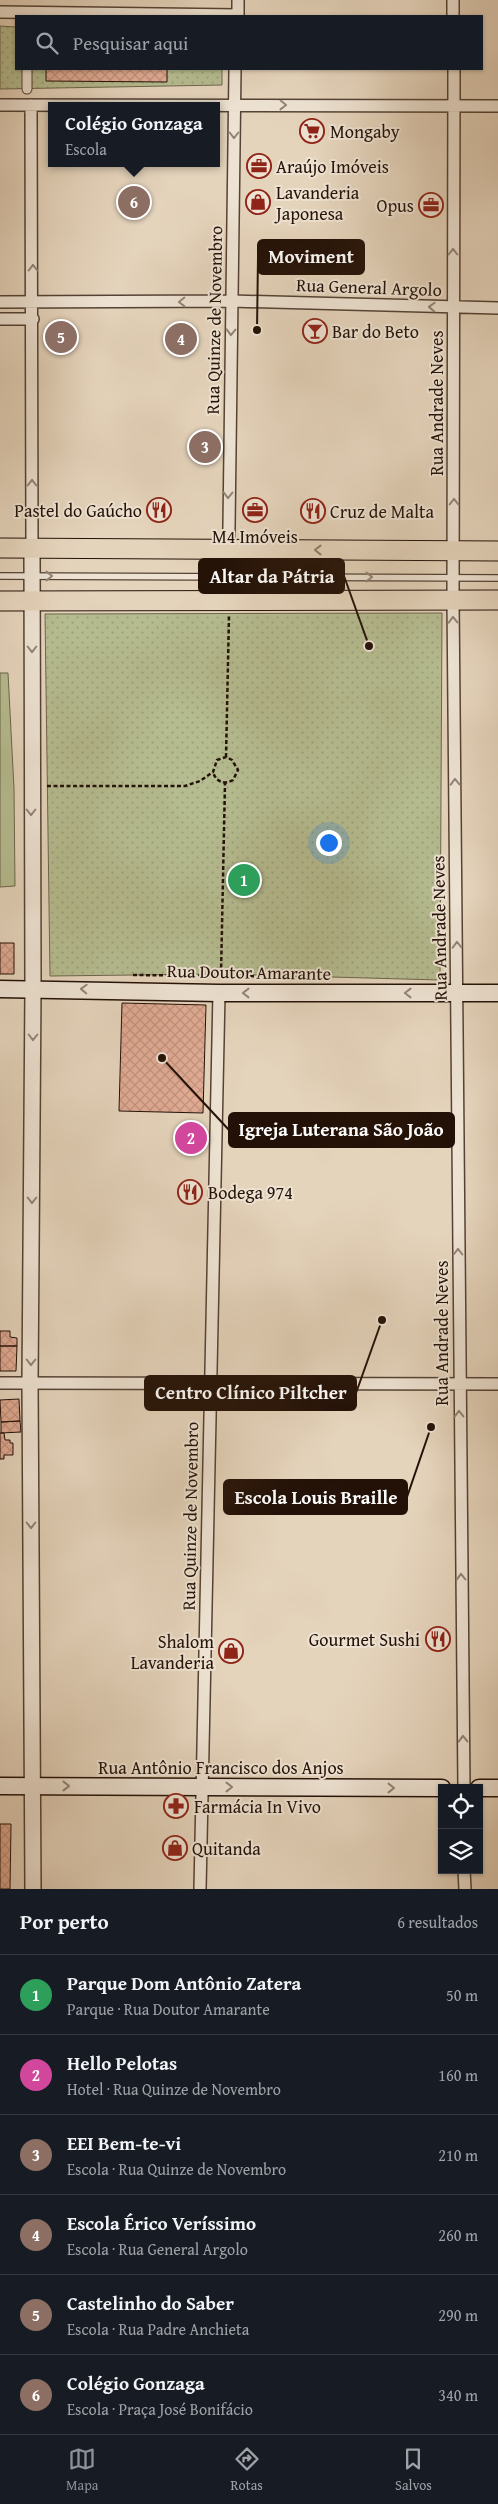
<!DOCTYPE html>
<html lang="pt">
<meta charset="utf-8">
<style>
:root{--surface:#171b24;--page:#242831;--text:#f1f3f6;--muted:#9ea1a6;--line:#363941;--accent:#8c9099}
body{margin:0;font-family:"Gentium Book Plus",serif;background:var(--page);color:var(--text)}
.controls{position:absolute;right:15px;bottom:15px;display:grid;overflow:hidden;border-radius:0px;box-shadow:0 1px 4px #0004}
.controls button{width:45px;height:45px;display:grid;place-items:center;padding:0;border:0;border-bottom:1px solid var(--line);background:var(--surface);color:var(--text);font:25px sans-serif}
.you{position:absolute;left:328px;top:842px;width:18px;height:18px;margin:-12px;border:4px solid #fff;border-radius:50%;background:#1a73e8;box-shadow:0 0 0 8px #1a73e833}
.badge{display:grid;place-items:center;width:32px;height:32px;border-radius:50%;background:var(--accent);color:#fff;font-size:16px;font-weight:700}
.pin{position:absolute;translate:-50% -50%;border:2px solid #fff;box-shadow:0 1px 5px #0006}
.popup{position:absolute;left:48px;top:102px;width:172px;height:65px;box-sizing:border-box;display:grid;place-content:center;border-radius:0px;background:var(--surface);filter:drop-shadow(0 1px 4px #0005);font-size:16px;white-space:nowrap;color:var(--muted)}
.popup b{font-size:19px;color:var(--text)}
.popup::after{content:'';position:absolute;left:50%;top:100%;margin-left:-10px;border:10px solid transparent;border-top-color:var(--surface)}
.list{margin:0;padding:0;list-style:none}
h2{display:flex;justify-content:space-between;align-items:center;height:65px;margin:0;padding:0 20px;font-size:21px}
h2 small{font-size:16px;font-weight:400;color:var(--muted)}
.list li{display:grid;grid-template-columns:32px 1fr auto;gap:15px;align-items:center;box-sizing:border-box;height:80px;padding:0 20px;border-top:1px solid var(--line)}
.list b{display:block;font-size:19px;white-space:nowrap}
.list p{margin:0;font-size:16px;white-space:nowrap;color:var(--muted)}
.list em{font-size:16px;font-style:normal;color:var(--muted)}
.icon{flex:none;width:28px;height:28px;fill:none;stroke:currentColor;stroke-width:2;stroke-linecap:round;stroke-linejoin:round}
.map{position:relative;flex:none;width:498px;height:1889px;overflow:hidden}
.search{position:absolute;background:var(--surface);box-shadow:0 1px 4px #0004;left:15px;right:15px;top:15px;height:55px;display:flex;align-items:center;gap:12px;box-sizing:border-box;padding:0 18px;border-radius:0px;color:var(--muted);font-size:19px}
.sheet{height:545px;background:var(--surface)}
nav{display:flex;justify-content:space-around;align-items:center;box-sizing:border-box;height:70px;border-top:1px solid var(--line);background:var(--surface);font-size:14px;color:var(--muted)}
nav a{display:grid;justify-items:center;gap:2px}
nav .on{color:var(--accent)}
.map>svg:first-child{display:block}
.grass{fill:url(#grass-dots);stroke:#6c664c}
.garden{fill:#b5bc90;stroke:#6c664c}
.building{fill:url(#building-cross-hatch);stroke:#231107}
.lines{fill:none;stroke-linecap:round;stroke-linejoin:round}
.service-casing{stroke:#544234;stroke-width:8}
.pedestrian-casing{stroke:#544234;stroke-width:11}
.minor-casing{stroke:#544234;stroke-width:14}
.tertiary-casing{stroke:#544234;stroke-width:18}
.secondary-casing{stroke:#231107;stroke-width:19}
.primary-casing{stroke:#231107;stroke-width:21}
.path{stroke:#231107;stroke-width:2.5;stroke-dasharray:4 2.5;stroke-linecap:butt}
.service{stroke:#eee3d3;stroke-width:5.5}
.pedestrian{stroke:#eee3d3;stroke-width:9}
.minor{stroke:#eee3d3;stroke-width:11}
.tertiary{stroke:#eee3d3;stroke-width:15}
.secondary{stroke:#eee3d3;stroke-width:16}
.primary{stroke:#e5d4bc;stroke-width:19}
.oneway{stroke:#938477}
.oneway2{stroke:#8e7c6b}
.labels{text-anchor:middle;dominant-baseline:central;stroke-width:4;stroke-linejoin:round;paint-order:stroke}
.poi-label{font-size:18px;fill:#231107;stroke:#eee3d3;text-anchor:start}
.street-label{font-size:18px;fill:#231107;stroke:#eee3d3}
.leader{fill:none;stroke:#231107;stroke-width:2}
.callout-dot{fill:#231107;stroke:#eee3d3;stroke-width:2}
.callout{fill:#231107;stroke:#231107;stroke-width:2}
.callout-label{font-size:19px;text-anchor:middle;font-weight:bold;fill:#fff}
</style>
<div class="map">
<svg width="498" height="1889" viewBox="0 0 498 1889">
<defs>
<pattern id="grass-dots" width="8" height="8" patternUnits="userSpaceOnUse" patternTransform="scale(1.25)"><rect width="8" height="8" fill="#b5bc90"/><path d="M2 2h.1M6 6h.1" fill="none" stroke="#9ba17b" stroke-width="1.8" stroke-linecap="round"/></pattern>
<pattern id="building-cross-hatch" width="8" height="8" patternUnits="userSpaceOnUse" patternTransform="scale(1.25)"><rect width="8" height="8" fill="#e1ab94"/><path d="M0 0l8 8M0 8l8-8" fill="none" stroke="#c1927e"/></pattern>
</defs>
<rect width="100%" height="100%" fill="#e5d4bc"/>
<filter id="stains"><feTurbulence type="fractalNoise" baseFrequency=".004" numOctaves="4"/><feColorMatrix values="0 0 0 0 .2 0 0 0 0 .09 0 0 0 0 .02 0 0 0 .5 -.17"/></filter>
<radialGradient id="worn" r=".72"><stop offset=".6" stop-color="#630" stop-opacity="0"/><stop offset="1" stop-color="#630" stop-opacity=".3"/></radialGradient>
<path class="grass" d="M0 26 16 27V69H222V85L0 89Z
M442 613 440 980 221 974 50 976 45 614Z"/>
<path class="garden" d="M0 673H8L14 789 15 886 0 887Z"/>
<path class="building" d="M46 69H167V82L46 81Z
M0 943H14V974H0Z
M122 1003 206 1005 203 1113 119 1111Z
M0 1331H10V1337L17 1338V1346H0Z
M0 1346H17L16 1371H0Z
M19 1399 20 1421 1 1422 0 1400Z
M20 1421 21 1432 1 1433V1422Z
M0 1433H4L5 1440H10V1443H13V1455H4V1459H0Z
M0 1824H11L10 1889H0Z"/>
<g class="lines">
<defs>
<path id="service" d="M0 576 498 578"/>
<path id="pedestrian" d="M27 69V89"/>
<path id="minor" d="M453 0V16
M0 12 238 15
M238 16V0
M454 69 453 600 464 1788
M0 105 498 106
M31 105 32 549
M0 302 231 301 498 308
M0 319H33
M228 602 235 69
M0 1383 498 1384
M464 1870 465 1889
M200 1889 219 993"/>
<path id="tertiary" d="M32 549 33 989 30 1383 33 1889"/>
<path id="secondary" d="M0 989 219 993H498
M0 1786 442 1788
M479 1788H498"/>
<path id="primary" d="M0 548 498 551
M0 601 498 600"/>
</defs>
<use href="#service" class="service-casing"/>
<use href="#pedestrian" class="pedestrian-casing"/>
<use href="#minor" class="minor-casing"/>
<use href="#tertiary" class="tertiary-casing"/>
<use href="#secondary" class="secondary-casing"/>
<use href="#primary" class="primary-casing"/>
<path class="path" d="M226 757 229 616
M47 786H185L200 781 213 772 217 760 226 757 232 760 238 770 233 780C224 785 216 782 213 772
M221 974 225 783
M133 975 315 977"/>
<use href="#service" class="service"/>
<use href="#pedestrian" class="pedestrian"/>
<use href="#minor" class="minor"/>
<use href="#tertiary" class="tertiary"/>
<use href="#secondary" class="secondary"/>
<use href="#primary" class="primary"/>
</g>
<defs><path id="oneway-chevron" d="M-2-3.5L2.5 0L-2 3.5" fill="none" stroke-width="1.6" stroke-linecap="round" stroke-linejoin="round" transform="scale(1.25)"/></defs>
<g class="oneway">
<use href="#oneway-chevron" transform="translate(283 105) rotate(1)"/>
<use href="#oneway-chevron" transform="translate(234 135) rotate(90)"/>
<use href="#oneway-chevron" transform="translate(453 252) rotate(-90)"/>
<use href="#oneway-chevron" transform="translate(33 268) rotate(-90)"/>
<use href="#oneway-chevron" transform="translate(182 302) rotate(179)"/>
<use href="#oneway-chevron" transform="translate(432 307) rotate(-178)"/>
<use href="#oneway-chevron" transform="translate(231 332) rotate(91)"/>
<use href="#oneway-chevron" transform="translate(32 483) rotate(-90)"/>
<use href="#oneway-chevron" transform="translate(228 495) rotate(91)"/>
<use href="#oneway-chevron" transform="translate(454 502) rotate(-90)"/>
<use href="#oneway-chevron" transform="translate(49 576)"/>
<use href="#oneway-chevron" transform="translate(369 577)"/>
<use href="#oneway-chevron" transform="translate(453 620) rotate(-91)"/>
<use href="#oneway-chevron" transform="translate(32 649) rotate(90)"/>
<use href="#oneway-chevron" transform="translate(455 782) rotate(-91)"/>
<use href="#oneway-chevron" transform="translate(31 812) rotate(90)"/>
<use href="#oneway-chevron" transform="translate(457 945) rotate(-91)"/>
<use href="#oneway-chevron" transform="translate(84 989) rotate(-178)"/>
<use href="#oneway-chevron" transform="translate(246 993) rotate(-180)"/>
<use href="#oneway-chevron" transform="translate(408 993) rotate(-180)"/>
<use href="#oneway-chevron" transform="translate(33 1037) rotate(90)"/>
<use href="#oneway-chevron" transform="translate(32 1200) rotate(90)"/>
<use href="#oneway-chevron" transform="translate(458 1252) rotate(-90)"/>
<use href="#oneway-chevron" transform="translate(31 1362) rotate(90)"/>
<use href="#oneway-chevron" transform="translate(459 1414) rotate(-91)"/>
<use href="#oneway-chevron" transform="translate(31 1525) rotate(90)"/>
<use href="#oneway-chevron" transform="translate(461 1577) rotate(-91)"/>
<use href="#oneway-chevron" transform="translate(463 1739) rotate(-91)"/>
<use href="#oneway-chevron" transform="translate(66 1786)"/>
<use href="#oneway-chevron" transform="translate(229 1787)"/>
<use href="#oneway-chevron" transform="translate(391 1788)"/>
</g>
<use class="oneway2" href="#oneway-chevron" transform="translate(318 550) rotate(-180)"/>
<defs>
<symbol id="supermarket-ring" viewBox="-11 -11 22 22"><circle r="9.5" fill="#eee3d3" stroke="#8f2418" stroke-width="1.5"/><path d="M-6-5.5h2.5l.6 2H6L4.5 2H-2.5L-4.4-4H-6ZM-1.5 3.2a1.3 1.3 0 1 0 .1 0ZM3 3.2a1.3 1.3 0 1 0 .1 0Z" fill="#8f2418"/></symbol>
<symbol id="office-ring" viewBox="-11 -11 22 22"><circle r="9.5" fill="#eee3d3" stroke="#8f2418" stroke-width="1.5"/><path d="M-6-3h4V-5.5h4V-3h4V5H-6ZM-1-4.5V-3h2v-1.5ZM-6 0V1H6V0Z" fill="#8f2418"/></symbol>
<symbol id="shop-ring" viewBox="-11 -11 22 22"><circle r="9.5" fill="#eee3d3" stroke="#8f2418" stroke-width="1.5"/><path d="M-5-2.5h2.3a2.7 3.5 0 0 1 5.4 0H5L5.5 6h-11ZM-1.5-2.5h3a1.5 2.3 0 0 0-3 0Z" fill="#8f2418"/></symbol>
<symbol id="bar-ring" viewBox="-11 -11 22 22"><circle r="9.5" fill="#eee3d3" stroke="#8f2418" stroke-width="1.5"/><path d="M-6-5H6L.8 .8V4.5H3.5V6h-7V4.5H-.8V.8Z" fill="#8f2418"/></symbol>
<symbol id="restaurant-ring" viewBox="-11 -11 22 22"><circle r="9.5" fill="#eee3d3" stroke="#8f2418" stroke-width="1.5"/><path d="M-5-6h1v4h1v-4h1v4h1v-4h1v5L-1.5 .5V6h-2V.5L-5-1ZM5-6V6H3V1.5H1.5Q1.5-4 5-6Z" fill="#8f2418"/></symbol>
<symbol id="pharmacy-ring" viewBox="-11 -11 22 22"><circle r="9.5" fill="#eee3d3" stroke="#8f2418" stroke-width="1.5"/><path d="M-2-6h4v4h4v4h-4v4h-4v-4h-4v-4h4Z" fill="#8f2418"/></symbol>
</defs>
<g fill-rule="evenodd">
<use href="#supermarket-ring" x="298" y="117" width="28" height="28"/>
<use href="#office-ring" x="245" y="152" width="28" height="28"/>
<use href="#shop-ring" x="244" y="188" width="28" height="28"/>
<use href="#office-ring" x="417" y="191" width="28" height="28"/>
<use href="#bar-ring" x="301" y="317" width="28" height="28"/>
<use href="#restaurant-ring" x="145" y="496" width="28" height="28"/>
<use href="#office-ring" x="241" y="496" width="28" height="28"/>
<use href="#restaurant-ring" x="299" y="497" width="28" height="28"/>
<use href="#restaurant-ring" x="176" y="1178" width="28" height="28"/>
<use href="#restaurant-ring" x="424" y="1625" width="28" height="28"/>
<use href="#shop-ring" x="217" y="1637" width="28" height="28"/>
<use href="#pharmacy-ring" x="162" y="1792" width="28" height="28"/>
<use href="#shop-ring" x="161" y="1834" width="28" height="28"/>
</g>
<g class="labels">
<g class="poi-label">
<text x="330" y="131">Mongaby</text>
<text x="276" y="166">Araújo Imóveis</text>
<text x="276" y="192">Lavanderia<tspan x="276" dy="21">Japonesa</tspan></text>
<text x="414" y="205" text-anchor="end">Opus</text>
<text x="332" y="331">Bar do Beto</text>
<text x="142" y="510" text-anchor="end">Pastel do Gaúcho</text>
<text x="330" y="511">Cruz de Malta</text>
<text x="255" y="536" text-anchor="middle">M4 Imóveis</text>
<text x="208" y="1192">Bodega 974</text>
<text x="420" y="1639" text-anchor="end">Gourmet Sushi</text>
<text x="214" y="1641" text-anchor="end">Shalom<tspan x="214" dy="21">Lavanderia</tspan></text>
<text x="194" y="1806">Farmácia In Vivo</text>
<text x="192" y="1848">Quitanda</text>
</g>
<g class="street-label">
<text transform="translate(369 287) rotate(2)">Rua General Argolo</text>
<text transform="translate(214 320) rotate(-89)">Rua Quinze de Novembro</text>
<text transform="translate(436 403) rotate(-90)">Rua Andrade Neves</text>
<text transform="translate(439 928) rotate(-91)">Rua Andrade Neves</text>
<text transform="translate(249 972) rotate(1)">Rua Doutor Amarante</text>
<text transform="translate(441 1333) rotate(-90)">Rua Andrade Neves</text>
<text transform="translate(190 1516) rotate(-89)">Rua Quinze de Novembro</text>
<text x="221" y="1767">Rua Antônio Francisco dos Anjos</text>
</g>
</g>
<path class="leader" d="M257 330L258 257M369 646L344 576M162 1058L229 1130M382 1320L356 1393M431 1427L407 1497"/>
<g class="callout-dot">
<circle cx="257" cy="330" r="5"/>
<circle cx="369" cy="646" r="5"/>
<circle cx="162" cy="1058" r="5"/>
<circle cx="382" cy="1320" r="5"/>
<circle cx="431" cy="1427" r="5"/>
</g>
<g class="callout">
<rect x="258" y="240" width="106" height="34" rx="5"/>
<rect x="199" y="559" width="145" height="34" rx="5"/>
<rect x="229" y="1113" width="225" height="34" rx="5"/>
<rect x="145" y="1376" width="211" height="34" rx="5"/>
<rect x="224" y="1480" width="183" height="34" rx="5"/>
</g>
<g class="callout-label">
<text x="311" y="263">Moviment</text>
<text x="272" y="583">Altar da Pátria</text>
<text x="341" y="1136">Igreja Luterana São João</text>
<text x="251" y="1399">Centro Clínico Piltcher</text>
<text x="316" y="1504">Escola Louis Braille</text>
</g>
<rect width="100%" height="100%" filter="url(#stains)"/>
<rect width="100%" height="100%" fill="url(#worn)"/>
</svg>
<div class="controls">
<button><svg class="icon" aria-label="locate" viewBox="0 0 24 24"><circle cx="12" cy="12" r="6"/><path d="M12 2v4M12 18v4M2 12h4M18 12h4"/></svg></button>
<button><svg class="icon" aria-label="layers" viewBox="0 0 24 24"><path d="M12 4l9 5-9 5-9-5zM3 14l9 5 9-5"/></svg></button>
</div>
<div class="you"></div>
<div class="pin badge" style="left:244px;top:880px;background:#2e9e5b">1</div>
<div class="pin badge" style="left:191px;top:1138px;background:#d1479c">2</div>
<div class="pin badge" style="left:205px;top:447px;background:#8d6e63">3</div>
<div class="pin badge" style="left:181px;top:339px;background:#8d6e63">4</div>
<div class="pin badge" style="left:61px;top:337px;background:#8d6e63">5</div>
<div class="pin badge" style="left:134px;top:202px;background:#8d6e63">6</div>
<div class="popup"><b>Colégio Gonzaga</b>Escola</div>
<div class="search"><svg class="icon" aria-label="search" viewBox="0 0 24 24"><circle cx="10" cy="10" r="6"/><path d="M15 15l6 6"/></svg>Pesquisar aqui</div>
</div>
<section class="sheet">
<h2>Por perto<small>6 resultados</small></h2>
<ul class="list">
<li><span class="badge" style="background:#2e9e5b">1</span><div><b>Parque Dom Antônio Zatera</b><p>Parque · Rua Doutor Amarante</p></div><em>50 m</em></li>
<li><span class="badge" style="background:#d1479c">2</span><div><b>Hello Pelotas</b><p>Hotel · Rua Quinze de Novembro</p></div><em>160 m</em></li>
<li><span class="badge" style="background:#8d6e63">3</span><div><b>EEI Bem-te-vi</b><p>Escola · Rua Quinze de Novembro</p></div><em>210 m</em></li>
<li><span class="badge" style="background:#8d6e63">4</span><div><b>Escola Érico Veríssimo</b><p>Escola · Rua General Argolo</p></div><em>260 m</em></li>
<li><span class="badge" style="background:#8d6e63">5</span><div><b>Castelinho do Saber</b><p>Escola · Rua Padre Anchieta</p></div><em>290 m</em></li>
<li><span class="badge" style="background:#8d6e63">6</span><div><b>Colégio Gonzaga</b><p>Escola · Praça José Bonifácio</p></div><em>340 m</em></li>
</ul>
</section>
<nav>
<a class="on"><svg class="icon" aria-label="map" viewBox="0 0 24 24"><path d="M3 6l6-2 6 2 6-2v14l-6 2-6-2-6 2zM9 4v14M15 6v14"/></svg>Mapa</a>
<a><svg class="icon" aria-label="directions" viewBox="0 0 24 24"><path d="M12 3l9 9-9 9-9-9zM9 14v-3h6M13 9l2 2-2 2"/></svg>Rotas</a>
<a><svg class="icon" aria-label="saved" viewBox="0 0 24 24"><path d="M7 4h10v16l-5-4-5 4z"/></svg>Salvos</a>
</nav>
